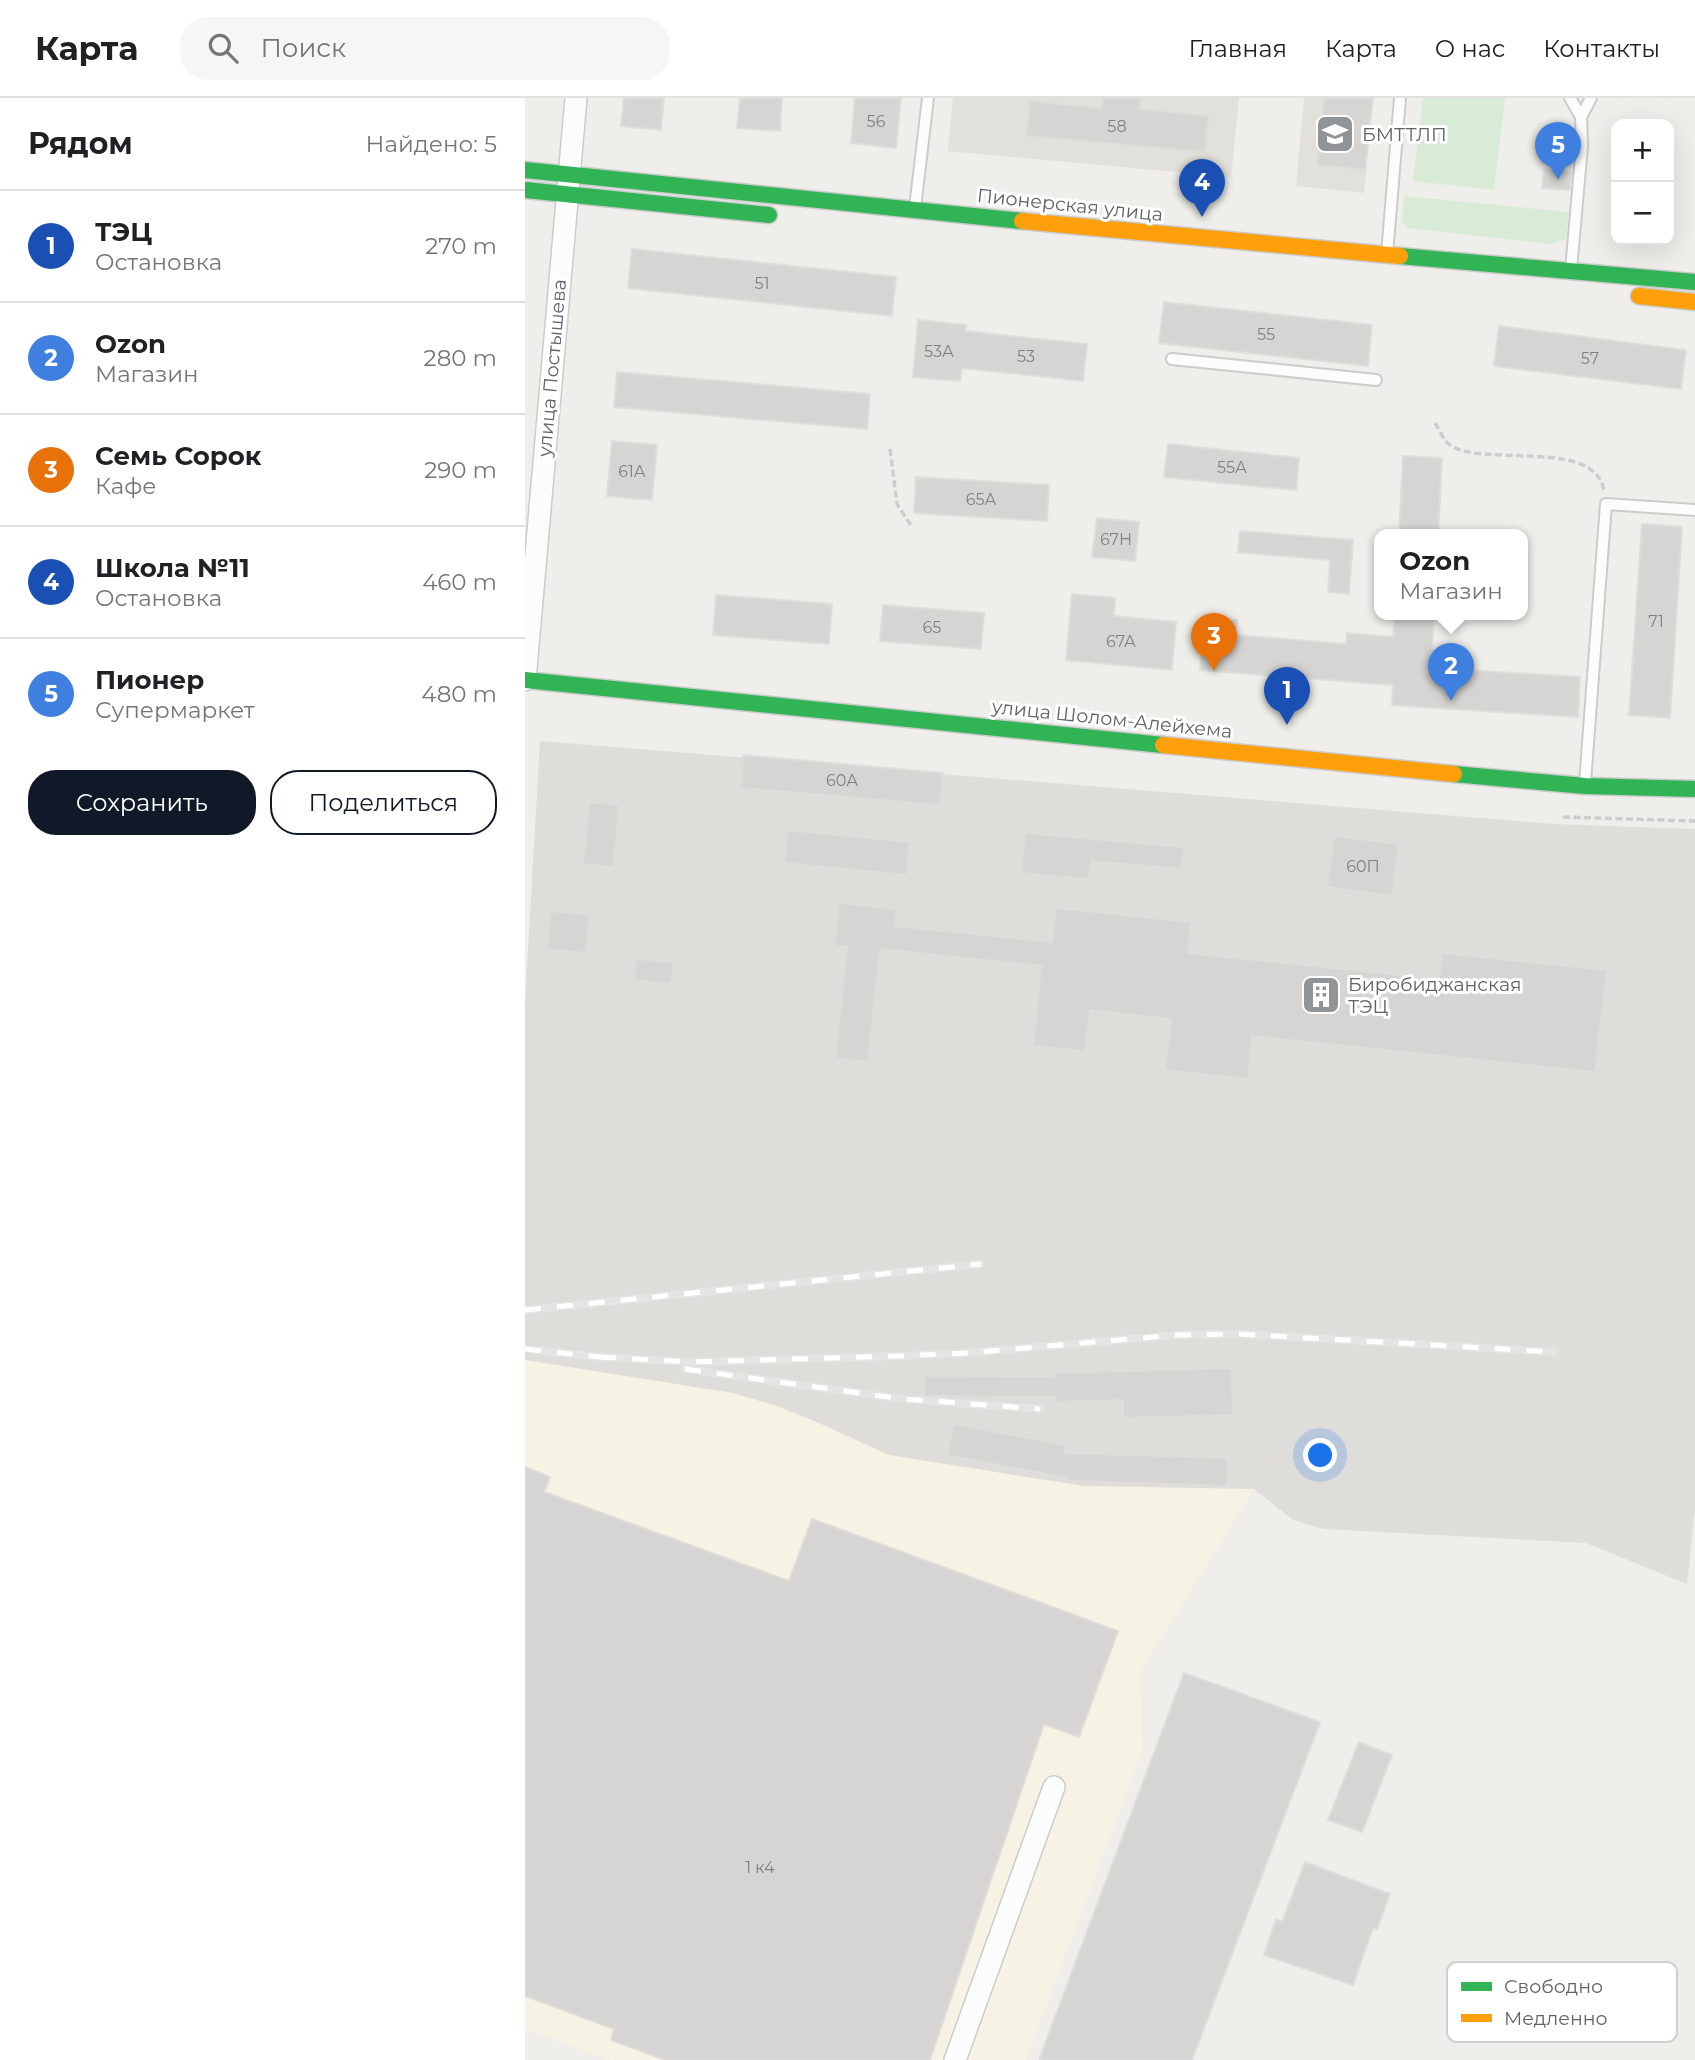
<!DOCTYPE html>
<html lang="ru">
<meta charset="utf-8">
<style>
:root{--surface:#fff;--page:#f6f6f6;--text:#202124;--muted:#757577;--line:#e0e0e0;--accent:#111827}
body{margin:0;font-family:Montserrat,sans-serif;background:var(--page);color:var(--text)}
.controls{position:absolute;right:21px;top:21px;display:grid;overflow:hidden;border-radius:14px;box-shadow:0 7px 28px #0002}
.controls button{width:63px;height:63px;display:grid;place-items:center;padding:0;border:0;border-bottom:2px solid var(--line);background:var(--surface);color:var(--text);font:35px sans-serif}
.you{position:absolute;left:796px;top:1358px;width:24px;height:24px;margin:-18px;border:5px solid #fff;border-radius:50%;background:#1a73e8;box-shadow:0 0 0 10px #1a73e833}
.badge{display:grid;place-items:center;width:46px;height:46px;border-radius:50%;background:var(--accent);color:#fff;font-size:23px;font-weight:700}
.pin{position:absolute;translate:-50% -58px;filter:drop-shadow(0 2px 4px #0008)}
.pin::after{content:'';position:absolute;top:37px;width:24px;height:21px;background:inherit;clip-path:polygon(0 0,100% 0,50% 100%)}
.popup{position:absolute;left:849px;top:431px;width:154px;height:91px;box-sizing:border-box;display:grid;place-content:center;border-radius:14px;background:var(--surface);filter:drop-shadow(0 2px 5px #0005);font-size:23px;white-space:nowrap;color:var(--muted)}
.popup b{font-size:26px;color:var(--text)}
.popup::after{content:'';position:absolute;left:50%;top:100%;margin-left:-14px;border:14px solid transparent;border-top-color:var(--surface)}
.list{margin:0;padding:0;list-style:none}
h2{display:flex;justify-content:space-between;align-items:center;height:91px;margin:0;padding:0 28px;font-size:30px}
h2 small{font-size:23px;font-weight:400;color:var(--muted)}
.list li{display:grid;grid-template-columns:46px 1fr auto;gap:21px;align-items:center;box-sizing:border-box;height:112px;padding:0 28px;border-top:2px solid var(--line)}
.list b{display:block;font-size:26px;white-space:nowrap}
.list p{margin:0;font-size:23px;white-space:nowrap;color:var(--muted)}
.list em{font-size:23px;font-style:normal;color:var(--muted)}
.actions{display:flex;gap:14px;padding:21px 28px}
.actions a{flex:1;padding:16px 0;border:2px solid var(--accent);border-radius:28px;text-align:center;font-size:24px;color:var(--accent)}
.actions .main{background:var(--accent);color:#fff}
.icon{flex:none;width:38px;height:38px;fill:none;stroke:currentColor;stroke-width:2;stroke-linecap:round;stroke-linejoin:round}
.map{position:relative;flex:none;width:1170px;height:1962px;overflow:hidden}
header{display:flex;align-items:center;gap:42px;box-sizing:border-box;height:98px;padding:0 35px;background:var(--surface);border-bottom:2px solid var(--line)}
header strong{font-size:33px}
nav{display:flex;gap:38px;margin-inline-start:auto;font-size:24px}
.search{width:490px;height:63px;background:var(--page);display:flex;align-items:center;gap:18px;box-sizing:border-box;padding:0 24px;border-radius:28px;color:var(--muted);font-size:26px}
main{display:flex}
aside{flex:1;background:var(--surface)}
.map>svg:first-child{display:block}
.commercial{fill:#f7f3e4}
.industrial{fill:#dfddda}
.education{fill:#e2e0da}
.green{fill:#d8ebd6}
.building{fill:#d6d5d3;stroke:#deddd9;stroke-width:2}
.lines{fill:none;stroke-linecap:round;stroke-linejoin:round}
.lane-casing{stroke:#cbcccc;stroke-width:14}
.street-casing{stroke:#cbcccc;stroke-width:24}
.fast-casing{stroke:#cacacb;stroke-width:19}
.slow-casing{stroke:#cacacb;stroke-width:19}
.path{stroke:#cacfcc;stroke-width:3.5;stroke-dasharray:7 3.5;stroke-linecap:butt}
.lane{stroke:#fdfcfc;stroke-width:10}
.street{stroke:#fdfcfc;stroke-width:21}
.fast{stroke:#30b455;stroke-width:16}
.slow{stroke:#ff9f0a;stroke-width:16}
.rail-casing{stroke:#e4e4e4;stroke-width:8}
.rail{stroke:#fff;stroke-width:5;stroke-dasharray:16;stroke-linecap:butt}
.labels{text-anchor:middle;dominant-baseline:central;stroke-width:6;stroke-linejoin:round;paint-order:stroke}
.number-label{font-size:16px;fill:#7e8184}
.poi-label{font-size:19px;fill:#5f6368;stroke:#fff;text-anchor:start}
.street-label{font-size:19px;fill:#5f6368;stroke:#fff}
.key{fill:#fff;stroke:#cfd0d2;stroke-width:2}
.key-label{font-size:19px;fill:#5f6368}
</style>
<header>
<strong>Карта</strong>
<div class="search"><svg class="icon" aria-label="search" viewBox="0 0 24 24"><circle cx="10" cy="10" r="6"/><path d="M15 15l6 6"/></svg>Поиск</div>
<nav><a>Главная</a><a>Карта</a><a>О нас</a><a>Контакты</a></nav>
</header>
<main>
<aside>
<h2>Рядом<small>Найдено: 5</small></h2>
<ul class="list">
<li><span class="badge" style="background:#1a4fb4">1</span><div><b>ТЭЦ</b><p>Остановка</p></div><em>270 m</em></li>
<li><span class="badge" style="background:#3f7fe0">2</span><div><b>Ozon</b><p>Магазин</p></div><em>280 m</em></li>
<li><span class="badge" style="background:#e8710a">3</span><div><b>Семь Сорок</b><p>Кафе</p></div><em>290 m</em></li>
<li><span class="badge" style="background:#1a4fb4">4</span><div><b>Школа №11</b><p>Остановка</p></div><em>460 m</em></li>
<li><span class="badge" style="background:#3f7fe0">5</span><div><b>Пионер</b><p>Супермаркет</p></div><em>480 m</em></li>
</ul>
<div class="actions"><a class="main">Сохранить</a><a>Поделиться</a></div>
</aside>
<div class="map">
<svg width="1170" height="1962" viewBox="0 0 1170 1962">
<rect width="100%" height="100%" fill="#efeeea"/>
<path class="commercial" d="M0 1262 208 1295 252 1308 294 1325 364 1357 559 1388 729 1391 615 1574 617 1653 501 1962H85L0 1931Z"/>
<path class="industrial" d="M15 643 1029 726 1170 731V1411L1162 1486 1061 1445 798 1431 768 1422 729 1391 559 1388 364 1357 294 1325 252 1308 208 1295 0 1262V905Z"/>
<path class="education" d="M428 0H714L706 79 423 53Z
M779 0H848L839 95 771 88Z"/>
<path class="green" d="M898 0H980L969 92 888 83Z
M879 98 1044 114 1041 141 1026 146 882 130 877 123Z"/>
<path class="building" d="M99 0H139L136 32 96 28Z
M215 0H257L255 33 212 30Z
M330 0H376L371 50 326 45Z
M578 0H616L615 11 684 18 680 54 501 38 505 3 577 10Z
M799 0H848L840 72 792 67Z
M1019 72 1047 74 1045 92 1017 90Z
M107 151 371 179 367 218 103 190Z
M639 204 847 227 843 268 634 245Z
M393 222 441 227 440 233 562 246 558 283 437 270 435 283 388 279Z
M974 228 1161 252 1156 291 969 268Z
M92 274 345 296 342 331 89 309Z
M87 343 132 347 127 402 82 398Z
M643 346 774 360 771 392 639 379Z
M878 358 917 360 913 437H874Z
M391 379 524 387 522 423 389 415Z
M572 420 614 424 610 463 567 459Z
M1117 426 1157 429 1145 620 1104 617Z
M715 433 828 442 824 496 803 494 805 462 713 454Z
M547 496 590 500 589 518 651 524 647 572 541 562Z
M191 497 307 506 304 546 188 537Z
M358 507 459 515 456 551 355 543Z
M870 517H909L906 570 1055 579 1053 619 867 607 868 587 675 572 679 520 712 522 711 537 821 546 822 535 868 539Z
M218 657 418 675 415 707 216 690Z
M64 704 94 707 89 769 58 766Z
M262 732 385 744 382 777 259 765Z
M500 735 659 749 657 771 566 763 564 781 496 775Z
M809 738 874 746 867 798 802 789Z
M314 805 371 811 370 828 527 844 531 810 666 824 663 855 914 881 917 855 1082 872 1070 974 727 938 723 981 640 972 646 921 565 912 560 953 508 948 516 868 355 851 343 964 310 960 322 849 309 848Z
M25 813 65 817 61 855 22 851Z
M111 861 149 864 146 886 109 882Z
M707 1270 708 1317 598 1320V1302L531 1304V1299L399 1298 400 1278 530 1279V1275Z
M428 1326 541 1347 539 1355 703 1360 702 1388 543 1383V1380L422 1357Z
M0 1369 25 1379 19 1394 264 1483 287 1421 593 1533 554 1639 519 1626 405 1962H140L86 1942 89 1931 0 1898Z
M659 1575 795 1624 667 1962H514Z
M834 1644 867 1657 837 1734 803 1722Z
M780 1764 865 1796 852 1831 848 1830 828 1887 739 1857 751 1821 757 1824Z"/>
<g class="lines">
<defs>
<path id="lane" d="M1045 0 1056 19 1057 48 1046 172
M1056 19 1066 0
M390 110 403 0
M862 156 875 0
M647 261 851 282
M1060 685 1081 406 1170 412"/>
<path id="street" d="M0 582 51 0
M430 1962 529 1689"/>
<path id="fast" d="M0 72 497 123
M0 92 244 117
M875 158 1170 184
M0 582 638 647
M929 676 1060 688 1170 691"/>
<path id="slow" d="M497 123 875 158
M1114 198 1170 204
M638 647 929 676"/>
</defs>
<use href="#lane" class="lane-casing"/>
<use href="#street" class="street-casing"/>
<use href="#fast" class="fast-casing"/>
<use href="#slow" class="slow-casing"/>
<path class="path" d="M910 325C914 331 919 343 925 347 958 370 1071 339 1079 393
M365 351 372 406 387 429
M1038 719 1170 723"/>
<use href="#lane" class="lane"/>
<use href="#street" class="street"/>
<use href="#fast" class="fast"/>
<use href="#slow" class="slow"/>
<defs>
<path id="rail" d="M0 1212 456 1166
M0 1251 84 1260
M75 1259 166 1264 375 1258 441 1255 653 1237 714 1236 1030 1254
M160 1271 378 1301 515 1311"/>
</defs>
<use href="#rail" class="rail-casing"/>
<use href="#rail" class="rail"/>
</g>
<defs>
<symbol id="university-square" viewBox="-11 -11 22 22"><rect x="-9" y="-9" width="18" height="18" rx="4" fill="#919496" stroke="#fff"/><path d="M0-5L7-2L0 1L-7-2ZM-4 1L0 2.5L4 1V4Q0 6-4 4Z" fill="#fff"/></symbol>
<symbol id="building-square" viewBox="-11 -11 22 22"><rect x="-9" y="-9" width="18" height="18" rx="4" fill="#919496" stroke="#fff"/><path d="M-4-6H4V6H1V3H-1V6H-4ZM-2.5-4.3h1.7v1.8h-1.7ZM.8-4.3h1.7v1.8H.8ZM-2.5-1h1.7V.8h-1.7ZM.8-1h1.7V.8H.8Z" fill="#fff"/></symbol>
</defs>
<g fill-rule="evenodd">
<use href="#university-square" x="788" y="14" width="44" height="44"/>
<use href="#building-square" x="774" y="875" width="44" height="44"/>
</g>
<g class="labels">
<g class="number-label">
<text x="351" y="23">56</text>
<text x="592" y="28">58</text>
<text x="237" y="185">51</text>
<text x="741" y="236">55</text>
<text x="414" y="253">53А</text>
<text x="501" y="258">53</text>
<text x="1065" y="260">57</text>
<text x="707" y="369">55А</text>
<text x="107" y="373">61А</text>
<text x="456" y="401">65А</text>
<text x="591" y="441">67Н</text>
<text x="1131" y="523">71</text>
<text x="407" y="529">65</text>
<text x="596" y="543">67А</text>
<text x="317" y="682">60А</text>
<text x="838" y="768">60П</text>
<text x="235" y="1769">1 к4</text>
</g>
<g class="poi-label">
<text x="837" y="36">БМТТЛП</text>
<text x="823" y="886">Биробиджанская<tspan x="823" dy="22">ТЭЦ</tspan></text>
</g>
<g class="street-label">
<text transform="translate(545 107) rotate(6)">Пионерская улица</text>
<text transform="translate(27 270) rotate(-85)">улица Постышева</text>
<text transform="translate(587 621) rotate(6)">улица Шолом-Алейхема</text>
</g>
</g>
<rect x="922" y="1864" width="230" height="80" rx="10" class="key"/>
<rect x="936" y="1884" width="31" height="9" fill="#30b455"/>
<rect x="936" y="1916" width="31" height="8" fill="#ff9f0a"/>
<g class="key-label">
<text x="979" y="1895">Свободно</text>
<text x="979" y="1927">Медленно</text>
</g>
</svg>
<div class="controls">
<button>+</button>
<button>−</button>
</div>
<div class="you"></div>
<div class="pin badge" style="left:762px;top:627px;background:#1a4fb4">1</div>
<div class="pin badge" style="left:926px;top:603px;background:#3f7fe0">2</div>
<div class="popup"><b>Ozon</b>Магазин</div>
<div class="pin badge" style="left:689px;top:573px;background:#e8710a">3</div>
<div class="pin badge" style="left:677px;top:119px;background:#1a4fb4">4</div>
<div class="pin badge" style="left:1033px;top:82px;background:#3f7fe0">5</div>
</div>
</main>
